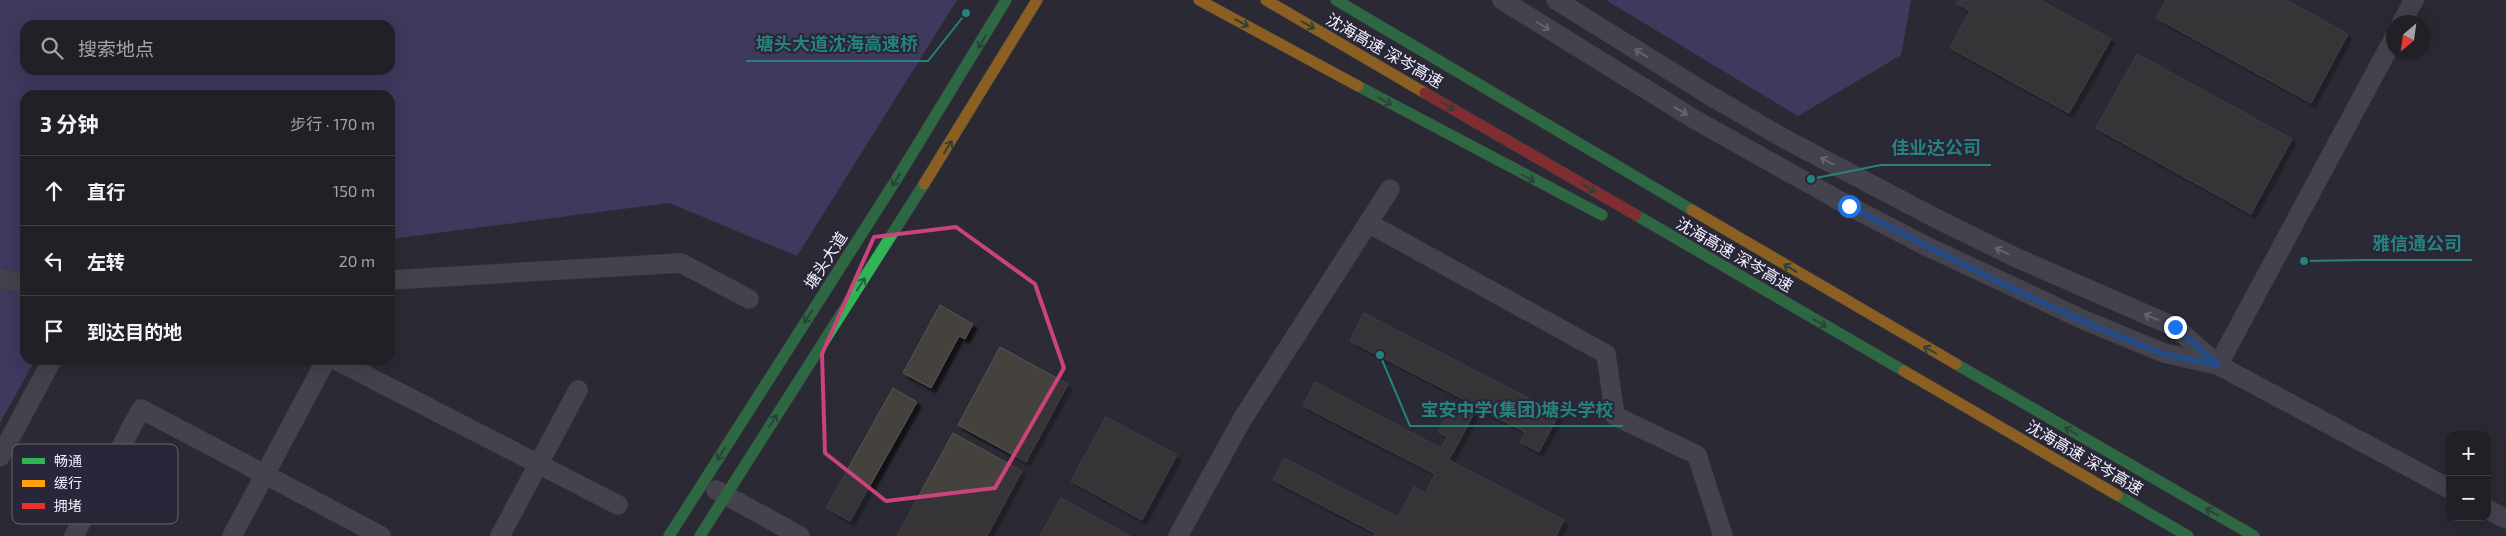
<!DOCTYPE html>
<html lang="zh">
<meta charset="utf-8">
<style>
:root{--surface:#212027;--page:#2d2d33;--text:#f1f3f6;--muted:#a2a3a7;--line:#3e3e44}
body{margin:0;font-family:"Exo 2","Noto Sans SC",sans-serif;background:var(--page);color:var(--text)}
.controls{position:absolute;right:15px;bottom:15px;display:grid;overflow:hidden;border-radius:10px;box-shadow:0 5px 20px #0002}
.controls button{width:45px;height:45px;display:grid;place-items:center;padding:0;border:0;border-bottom:1px solid var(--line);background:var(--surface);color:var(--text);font:25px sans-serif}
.compass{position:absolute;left:2386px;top:15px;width:45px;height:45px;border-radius:50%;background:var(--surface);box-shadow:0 5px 20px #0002;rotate:209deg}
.stop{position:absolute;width:15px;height:15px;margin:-11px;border:4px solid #1a73e8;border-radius:50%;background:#fff}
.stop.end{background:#1a73e8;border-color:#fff;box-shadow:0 1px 5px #0008}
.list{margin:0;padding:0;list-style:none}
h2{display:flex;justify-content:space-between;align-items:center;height:65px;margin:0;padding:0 20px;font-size:21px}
h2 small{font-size:16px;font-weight:400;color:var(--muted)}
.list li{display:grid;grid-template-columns:32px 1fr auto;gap:15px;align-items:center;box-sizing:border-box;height:70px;padding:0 20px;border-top:1px solid var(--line)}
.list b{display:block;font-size:19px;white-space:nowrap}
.list em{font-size:16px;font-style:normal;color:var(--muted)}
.icon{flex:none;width:28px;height:28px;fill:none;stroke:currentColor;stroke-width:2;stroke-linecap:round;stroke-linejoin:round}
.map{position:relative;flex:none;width:2506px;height:536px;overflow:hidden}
.search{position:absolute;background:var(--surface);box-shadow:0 5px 20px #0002;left:20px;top:20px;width:375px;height:55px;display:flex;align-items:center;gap:12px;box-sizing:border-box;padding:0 18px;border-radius:15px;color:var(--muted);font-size:19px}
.panel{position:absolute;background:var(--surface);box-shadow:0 5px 20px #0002;left:20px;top:90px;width:375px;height:275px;border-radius:15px}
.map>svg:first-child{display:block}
.forest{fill:#564d8e;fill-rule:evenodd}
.building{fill:#45423d;stroke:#575457;filter:url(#shadow)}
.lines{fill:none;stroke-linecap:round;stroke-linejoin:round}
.street-casing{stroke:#494851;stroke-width:20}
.fast-casing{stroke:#494851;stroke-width:12}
.slow-casing{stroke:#494851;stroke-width:12}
.jam-casing{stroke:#494851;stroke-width:12}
.street{stroke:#62616a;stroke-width:19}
.fast{stroke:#30b455;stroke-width:11}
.slow{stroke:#ff9f0a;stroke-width:11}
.jam{stroke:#e5322d;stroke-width:11}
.oneway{stroke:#2b5f44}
.oneway2{stroke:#aaa9b4}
.route{stroke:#1a73e8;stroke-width:6}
.marked{fill:none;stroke:#cc437c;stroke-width:4;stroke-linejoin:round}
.labels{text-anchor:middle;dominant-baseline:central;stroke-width:4;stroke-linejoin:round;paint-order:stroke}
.street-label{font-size:16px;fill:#f2f1fe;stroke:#282638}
.key{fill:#282638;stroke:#656373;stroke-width:1}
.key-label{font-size:14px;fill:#f2f1fe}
.leader{fill:none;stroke:#26827c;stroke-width:2}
.callout-dot{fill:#26827c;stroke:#282638;stroke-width:2}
.callout-label{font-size:18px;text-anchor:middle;font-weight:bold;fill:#26827c;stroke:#282638;stroke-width:4;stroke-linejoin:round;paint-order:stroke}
</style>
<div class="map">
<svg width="2506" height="536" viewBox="0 0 2506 536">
<defs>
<filter id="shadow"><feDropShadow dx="4.5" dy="4.5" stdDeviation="1" flood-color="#0009"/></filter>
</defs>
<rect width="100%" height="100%" fill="#2c2a34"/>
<path class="forest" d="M0 0H957L797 256 669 203 390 239V95H25V360H35L0 423ZM25 25H390V70H25Z
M1606 0H1911L1901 55 1798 116Z"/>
<path class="building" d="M1958 0H2040L2111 39 2069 113 1950 48 1970 11 1956 3Z
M2166 0H2286L2348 34 2311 103 2156 18Z
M2137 54 2292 139 2251 214 2096 128Z
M940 305 973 324 965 339 959 336 931 388 903 373Z
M1364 313 1559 414 1539 452 1520 442 1525 432 1477 408 1449 460 1564 520 1556 536H1374L1375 533 1273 480 1284 458 1398 517 1414 487 1425 493 1435 474 1303 406 1315 382 1441 448 1447 437 1438 432 1451 407 1459 411 1465 400 1350 341Z
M1000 347 1068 384 1026 462 958 425Z
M893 388 917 402 850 521 826 508Z
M1106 417 1177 455 1142 520 1071 481Z
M953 433 1022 471 987 536H897Z
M1061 498 1130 536H1040Z"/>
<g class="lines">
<defs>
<path id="street" d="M1502 0 1694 119 1849 206 1926 246 2084 320 2164 353 2217 365
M1556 0 1709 95 1785 139 1939 220 2017 258 2175 327 2218 365 2450 489
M2402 22 2414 0
M1368 223 1606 354 1615 416 1697 455 1723 536
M0 278 25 284
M390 280 681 263 749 299
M336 360 618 505
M2218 365 2394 38
M0 457 52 360
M716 490 800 536
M2487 509 2506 519
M74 536 141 409 381 536
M232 536 326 360
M500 536 578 390
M1178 536 1243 418 1390 189"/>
<path id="fast" d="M1336 0 1692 210
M1358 86 1602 215
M1636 215 1904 371
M1956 364 2254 536
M2117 495 2188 536
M669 536 896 180 1006 0
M700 536 924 184"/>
<path id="slow" d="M1199 0 1358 86
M1266 0 1425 93
M924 184 1037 0
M1692 210 1956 364
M1904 371 2117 495"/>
<path id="jam" d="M1425 93 1636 215"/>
</defs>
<use href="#street" class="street-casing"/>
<use href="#fast" class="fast-casing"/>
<use href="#slow" class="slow-casing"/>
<use href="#jam" class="jam-casing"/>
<use href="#street" class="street"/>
<use href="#fast" class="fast"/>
<use href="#slow" class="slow"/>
<use href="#jam" class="jam"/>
</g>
<defs><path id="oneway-shaft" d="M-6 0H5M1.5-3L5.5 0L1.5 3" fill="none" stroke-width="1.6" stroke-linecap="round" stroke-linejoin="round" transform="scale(1.25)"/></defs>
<g class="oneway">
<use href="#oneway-shaft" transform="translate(1242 23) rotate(29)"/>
<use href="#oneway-shaft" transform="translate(1308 25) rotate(30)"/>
<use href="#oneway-shaft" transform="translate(982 42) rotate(120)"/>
<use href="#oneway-shaft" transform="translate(1385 101) rotate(29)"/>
<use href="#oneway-shaft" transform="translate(1448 106) rotate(30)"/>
<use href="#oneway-shaft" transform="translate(948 147) rotate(-58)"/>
<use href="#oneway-shaft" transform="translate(1528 178) rotate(28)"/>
<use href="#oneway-shaft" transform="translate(896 180) rotate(122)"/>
<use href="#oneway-shaft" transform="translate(1589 188) rotate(30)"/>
<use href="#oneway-shaft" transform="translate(1790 268) rotate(-149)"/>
<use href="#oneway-shaft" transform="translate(861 284) rotate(-57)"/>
<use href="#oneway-shaft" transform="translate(808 317) rotate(123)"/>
<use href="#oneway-shaft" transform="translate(1820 323) rotate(30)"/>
<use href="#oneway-shaft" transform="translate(1930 350) rotate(-150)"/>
<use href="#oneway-shaft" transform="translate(773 421) rotate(-57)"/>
<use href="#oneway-shaft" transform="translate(2071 431) rotate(-150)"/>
<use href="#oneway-shaft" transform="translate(721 454) rotate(122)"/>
<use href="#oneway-shaft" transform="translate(2212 512) rotate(-150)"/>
</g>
<g class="oneway2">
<use href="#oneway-shaft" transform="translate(1543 26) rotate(32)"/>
<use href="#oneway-shaft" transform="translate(1641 53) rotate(-149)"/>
<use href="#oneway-shaft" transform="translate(1681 111) rotate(31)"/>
<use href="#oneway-shaft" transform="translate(1827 161) rotate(-151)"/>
<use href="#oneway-shaft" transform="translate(2002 251) rotate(-154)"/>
<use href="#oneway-shaft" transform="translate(2151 317) rotate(-157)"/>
</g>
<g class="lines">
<path class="route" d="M1849 206C1950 258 2056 314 2162 353 2180 359 2200 361 2218 365L2175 327"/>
</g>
<path d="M0 0H2506V536H0ZM956 227 1035 284 1064 368 995 488 886 501 825 453 822 354 874 237Z" fill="#2c2a34" fill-opacity=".55" fill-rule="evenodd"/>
<path class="marked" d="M956 227 1035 284 1064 368 995 488 886 501 825 453 822 354 874 237Z"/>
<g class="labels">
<g class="street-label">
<text transform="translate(1385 50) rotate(30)">沈海高速 深岑高速</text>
<text transform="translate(1735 254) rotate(30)">沈海高速 深岑高速</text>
<text transform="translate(825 260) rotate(-57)">塘头大道</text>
<text transform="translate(2085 457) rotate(30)">沈海高速 深岑高速</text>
</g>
</g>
<rect x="12" y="444" width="166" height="80" rx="8" class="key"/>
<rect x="22" y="458" width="23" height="6" fill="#30b455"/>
<rect x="22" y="480" width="23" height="7" fill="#ff9f0a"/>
<rect x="22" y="503" width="23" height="6" fill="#e5322d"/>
<g class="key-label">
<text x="54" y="466">畅通</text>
<text x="54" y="488">缓行</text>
<text x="54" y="511">拥堵</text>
</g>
<path class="leader" d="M966 13L928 61H746M1811 179L1881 165H1991M2304 261L2362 260H2472M1380 355L1410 426H1623"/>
<g class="callout-dot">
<circle cx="966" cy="13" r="5"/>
<circle cx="1811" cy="179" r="5"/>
<circle cx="2304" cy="261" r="5"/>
<circle cx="1380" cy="355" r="5"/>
</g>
<g class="callout-label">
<text x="837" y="50">塘头大道沈海高速桥</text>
<text x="1936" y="154">佳业达公司</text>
<text x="2417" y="250">雅信通公司</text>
<text x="1517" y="416">宝安中学(集团)塘头学校</text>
</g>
</svg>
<div class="controls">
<button>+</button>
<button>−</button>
</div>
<svg class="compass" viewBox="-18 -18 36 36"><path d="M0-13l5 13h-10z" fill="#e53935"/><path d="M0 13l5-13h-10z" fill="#a2a3a7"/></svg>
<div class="stop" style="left:1849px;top:206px"></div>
<div class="stop end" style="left:2175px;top:327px"></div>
<div class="search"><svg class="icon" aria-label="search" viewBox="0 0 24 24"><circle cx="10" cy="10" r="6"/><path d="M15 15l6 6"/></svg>搜索地点</div>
<section class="panel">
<h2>3 分钟<small>步行 · 170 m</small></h2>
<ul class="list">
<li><svg class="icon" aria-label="ahead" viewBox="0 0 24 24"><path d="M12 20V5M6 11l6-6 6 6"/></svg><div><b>直行</b></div><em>150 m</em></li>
<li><svg class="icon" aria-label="left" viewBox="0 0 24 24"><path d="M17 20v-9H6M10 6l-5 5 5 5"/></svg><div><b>左转</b></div><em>20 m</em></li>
<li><svg class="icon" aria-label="arrive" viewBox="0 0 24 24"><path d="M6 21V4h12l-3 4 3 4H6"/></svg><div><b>到达目的地</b></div></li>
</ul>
</section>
</div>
